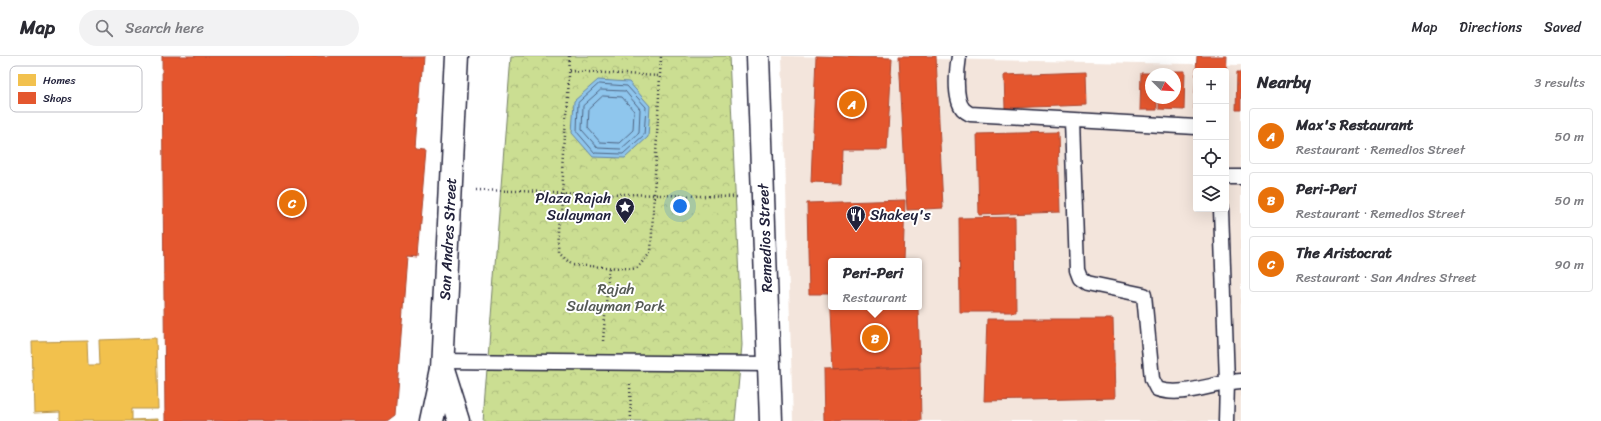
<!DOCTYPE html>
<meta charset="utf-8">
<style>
:root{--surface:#fff;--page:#f2f2f3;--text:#2b2b33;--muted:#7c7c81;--line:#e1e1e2;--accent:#7c3aed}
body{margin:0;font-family:Sriracha,sans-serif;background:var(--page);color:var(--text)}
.controls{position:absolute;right:12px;top:12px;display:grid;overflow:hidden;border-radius:4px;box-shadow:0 4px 16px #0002}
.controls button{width:36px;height:36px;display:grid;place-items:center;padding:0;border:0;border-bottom:1px solid var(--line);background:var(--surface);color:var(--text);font:20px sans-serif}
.compass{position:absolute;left:1145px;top:12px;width:36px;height:36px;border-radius:50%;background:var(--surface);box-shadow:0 4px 16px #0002;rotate:114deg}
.you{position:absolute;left:680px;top:150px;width:14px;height:14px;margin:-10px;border:3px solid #fff;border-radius:50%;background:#1a73e8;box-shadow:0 0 0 6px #1a73e833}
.badge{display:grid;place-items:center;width:26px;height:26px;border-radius:50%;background:var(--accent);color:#fff;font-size:13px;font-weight:700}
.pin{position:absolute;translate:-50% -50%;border:2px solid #fff;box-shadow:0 1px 4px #0006}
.popup{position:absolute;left:828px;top:202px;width:94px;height:52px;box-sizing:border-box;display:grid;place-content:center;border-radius:4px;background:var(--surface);filter:drop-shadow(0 1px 3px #0005);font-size:13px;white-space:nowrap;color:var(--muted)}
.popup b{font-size:15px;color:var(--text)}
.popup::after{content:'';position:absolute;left:50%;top:100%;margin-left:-8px;border:8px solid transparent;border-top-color:var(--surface)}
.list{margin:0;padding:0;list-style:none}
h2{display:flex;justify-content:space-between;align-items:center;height:52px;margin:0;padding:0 16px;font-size:17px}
h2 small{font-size:13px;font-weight:400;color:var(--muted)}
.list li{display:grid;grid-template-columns:26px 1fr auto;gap:12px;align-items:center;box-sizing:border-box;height:56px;margin:0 8px 8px;padding:0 8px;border:1px solid var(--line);border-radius:4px}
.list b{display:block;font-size:15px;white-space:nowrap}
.list p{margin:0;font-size:13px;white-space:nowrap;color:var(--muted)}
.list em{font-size:13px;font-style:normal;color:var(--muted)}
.icon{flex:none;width:22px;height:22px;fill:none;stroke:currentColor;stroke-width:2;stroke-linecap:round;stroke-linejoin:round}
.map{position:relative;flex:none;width:1241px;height:365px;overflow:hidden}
header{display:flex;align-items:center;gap:24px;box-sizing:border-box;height:56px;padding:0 20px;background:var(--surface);border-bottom:1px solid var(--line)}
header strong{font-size:19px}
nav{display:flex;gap:22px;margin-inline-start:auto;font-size:14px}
.search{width:280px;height:36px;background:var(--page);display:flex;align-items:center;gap:10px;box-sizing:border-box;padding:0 14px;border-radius:22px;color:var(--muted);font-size:15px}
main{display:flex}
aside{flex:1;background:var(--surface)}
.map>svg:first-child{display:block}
.built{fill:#f3e5dc;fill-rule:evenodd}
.park{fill:url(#park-crowns);stroke:#768066}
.water{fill:#8fc6ed;stroke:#6384a6}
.homes{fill:#f2c14e;stroke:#b49148}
.shops{fill:#e4572e;stroke:#aa4732}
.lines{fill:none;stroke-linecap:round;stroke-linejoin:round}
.shore{stroke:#4e6482;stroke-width:1}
.service-casing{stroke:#22223b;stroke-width:17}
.tertiary-casing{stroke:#22223b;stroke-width:25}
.secondary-casing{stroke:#22223b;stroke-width:25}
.path{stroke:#22223b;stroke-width:2.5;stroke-dasharray:1 3;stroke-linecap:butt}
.service{stroke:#fff;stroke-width:14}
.tertiary{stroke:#fff;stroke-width:22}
.secondary{stroke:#fff;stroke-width:22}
.labels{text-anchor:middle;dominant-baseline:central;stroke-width:4;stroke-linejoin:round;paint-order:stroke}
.poi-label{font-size:15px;fill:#22223b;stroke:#fff;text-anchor:end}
.street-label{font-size:15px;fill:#22223b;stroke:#fff}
.park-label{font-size:15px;fill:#555a55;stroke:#fff}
.key{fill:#fff;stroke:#bdbdc4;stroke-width:1}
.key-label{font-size:11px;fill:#22223b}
</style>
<header>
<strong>Map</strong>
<div class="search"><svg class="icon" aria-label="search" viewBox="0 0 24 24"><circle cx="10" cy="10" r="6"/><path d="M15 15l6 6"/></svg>Search here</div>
<nav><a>Map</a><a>Directions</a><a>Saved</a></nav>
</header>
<main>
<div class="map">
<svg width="1241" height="365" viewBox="0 0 1241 365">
<defs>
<pattern id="park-crowns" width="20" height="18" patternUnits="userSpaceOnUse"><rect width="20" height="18" fill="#cbde92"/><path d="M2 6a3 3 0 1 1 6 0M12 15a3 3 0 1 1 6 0" fill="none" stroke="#aebe7f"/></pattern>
</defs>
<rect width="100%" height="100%" fill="#fff"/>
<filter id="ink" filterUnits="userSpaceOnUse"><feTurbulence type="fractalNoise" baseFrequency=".025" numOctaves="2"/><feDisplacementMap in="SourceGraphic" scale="8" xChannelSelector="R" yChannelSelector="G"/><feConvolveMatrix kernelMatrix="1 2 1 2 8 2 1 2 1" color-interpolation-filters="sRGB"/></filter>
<g filter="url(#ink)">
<path class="built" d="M782 0 1241 9V365H793ZM1196 15H1226V153H1196ZM1151 18H1175V42H1151ZM831 205H919V251H831Z"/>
<path class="park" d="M511 0H729L742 289 735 365H483Z"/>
<path class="water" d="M598 24 629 26 650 50 648 81 625 102 593 101 572 77 574 45Z"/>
<path class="homes" d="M156 282 158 353H132V364L158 363V365H60V356L34 357 32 286 87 285 88 309H100L99 284Z"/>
<path class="shops" d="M162 0H423L416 92 426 93 417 201 407 200 395 359 387 365H165Z
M816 0 892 2 887 94H842L841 127 811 126Z
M899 0H936L943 152 907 154Z
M1197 0H1227L1226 26V15H1196Z
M1159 15H1185L1184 54 1159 53V42H1175V18H1159Z
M1086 16 1087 49 1005 52 1004 19Z
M1237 16H1241V54H1236Z
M1141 17H1157L1151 18V42H1157V54H1140Z
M1196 17V54L1194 53Z
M1058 76 1060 156 979 159 977 78Z
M905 144 903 205H831V238H809L807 147Z
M1015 161 1016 256H960L959 162Z
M829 238H831V251H903V253H918L920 311 833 314Z
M987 263H1113L1115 342 984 345Z
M920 311 921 365H825L824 314Z"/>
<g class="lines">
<path class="shore" d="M599 28 627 30 646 51 644 79 623 98 595 97 577 76 578 47Z
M601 34 625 35 640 53 639 77 621 93 598 92 582 74 583 50Z
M603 40 622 41 634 55 633 74 619 87 600 86 588 72 589 53Z"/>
<defs>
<path id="service" d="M959 0C957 13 954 42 963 53 965 55 968 57 970 58L1196 71
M1072 64 1077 214 1080 222 1087 227 1144 239 1152 323 1157 333C1183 342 1215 326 1241 325
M1226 121H1241
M1221 153 1227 326 1226 365
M442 305 769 308"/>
<path id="tertiary" d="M758 0 771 365
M431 365 442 314 457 0"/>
<path id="secondary" d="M442 314 458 365"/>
</defs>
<use href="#service" class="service-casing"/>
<use href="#tertiary" class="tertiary-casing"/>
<use href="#secondary" class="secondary-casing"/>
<path class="path" d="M569 0 559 197 572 209 636 213 651 196 661 0
M569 15 660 20
M476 134 737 141
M603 285 609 211
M630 328 631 365"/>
<use href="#service" class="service"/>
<use href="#tertiary" class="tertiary"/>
<use href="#secondary" class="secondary"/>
</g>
</g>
<defs>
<symbol id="sight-pin" viewBox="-11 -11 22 30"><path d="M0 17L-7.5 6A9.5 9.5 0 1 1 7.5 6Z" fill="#22223b" stroke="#fff"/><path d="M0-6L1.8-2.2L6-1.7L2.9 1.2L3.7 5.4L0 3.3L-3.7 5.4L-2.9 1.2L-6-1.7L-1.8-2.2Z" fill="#fff"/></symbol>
<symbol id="restaurant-pin" viewBox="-11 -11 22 30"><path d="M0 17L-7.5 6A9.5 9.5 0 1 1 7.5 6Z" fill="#22223b" stroke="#fff"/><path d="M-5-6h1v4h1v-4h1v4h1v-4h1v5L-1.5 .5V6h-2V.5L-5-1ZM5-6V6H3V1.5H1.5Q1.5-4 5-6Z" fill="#fff"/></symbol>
</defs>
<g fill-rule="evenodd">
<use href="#sight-pin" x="614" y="140" width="22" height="30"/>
<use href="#restaurant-pin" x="845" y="148" width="22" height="30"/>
</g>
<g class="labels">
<g class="poi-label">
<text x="611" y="142">Plaza Rajah<tspan x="611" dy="17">Sulayman</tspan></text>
<text x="870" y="159" text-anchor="start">Shakey's</text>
</g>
<g class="street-label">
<text transform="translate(765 182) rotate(-92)">Remedios Street</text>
<text transform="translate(448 183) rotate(-87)">San Andres Street</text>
</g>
<g class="park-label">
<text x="616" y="233">Rajah<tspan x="616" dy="17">Sulayman Park</tspan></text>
</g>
</g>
<rect x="10" y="10" width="132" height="46" rx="6" class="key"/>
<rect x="18" y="18" width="18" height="12" fill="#f2c14e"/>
<rect x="18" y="36" width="18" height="12" fill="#e4572e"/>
<g class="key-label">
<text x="43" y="28">Homes</text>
<text x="43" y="46">Shops</text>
</g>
</svg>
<div class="controls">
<button>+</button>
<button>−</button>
<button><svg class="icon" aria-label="locate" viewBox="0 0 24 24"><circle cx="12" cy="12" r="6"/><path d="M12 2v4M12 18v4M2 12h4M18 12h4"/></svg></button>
<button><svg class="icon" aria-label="layers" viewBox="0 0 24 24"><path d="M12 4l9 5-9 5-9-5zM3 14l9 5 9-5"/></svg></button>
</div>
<svg class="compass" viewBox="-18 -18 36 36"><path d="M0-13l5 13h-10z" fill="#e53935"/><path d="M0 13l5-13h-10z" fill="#7c7c81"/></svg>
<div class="you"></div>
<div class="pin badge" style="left:852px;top:48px;background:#e8710a">A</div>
<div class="pin badge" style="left:875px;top:282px;background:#e8710a">B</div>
<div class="popup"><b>Peri-Peri</b>Restaurant</div>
<div class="pin badge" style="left:292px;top:147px;background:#e8710a">C</div>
</div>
<aside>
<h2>Nearby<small>3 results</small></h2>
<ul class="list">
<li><span class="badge" style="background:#e8710a">A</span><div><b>Max's Restaurant</b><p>Restaurant · Remedios Street</p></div><em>50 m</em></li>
<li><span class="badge" style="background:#e8710a">B</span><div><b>Peri-Peri</b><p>Restaurant · Remedios Street</p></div><em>50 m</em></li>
<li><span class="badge" style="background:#e8710a">C</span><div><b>The Aristocrat</b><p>Restaurant · San Andres Street</p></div><em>90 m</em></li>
</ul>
</aside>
</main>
